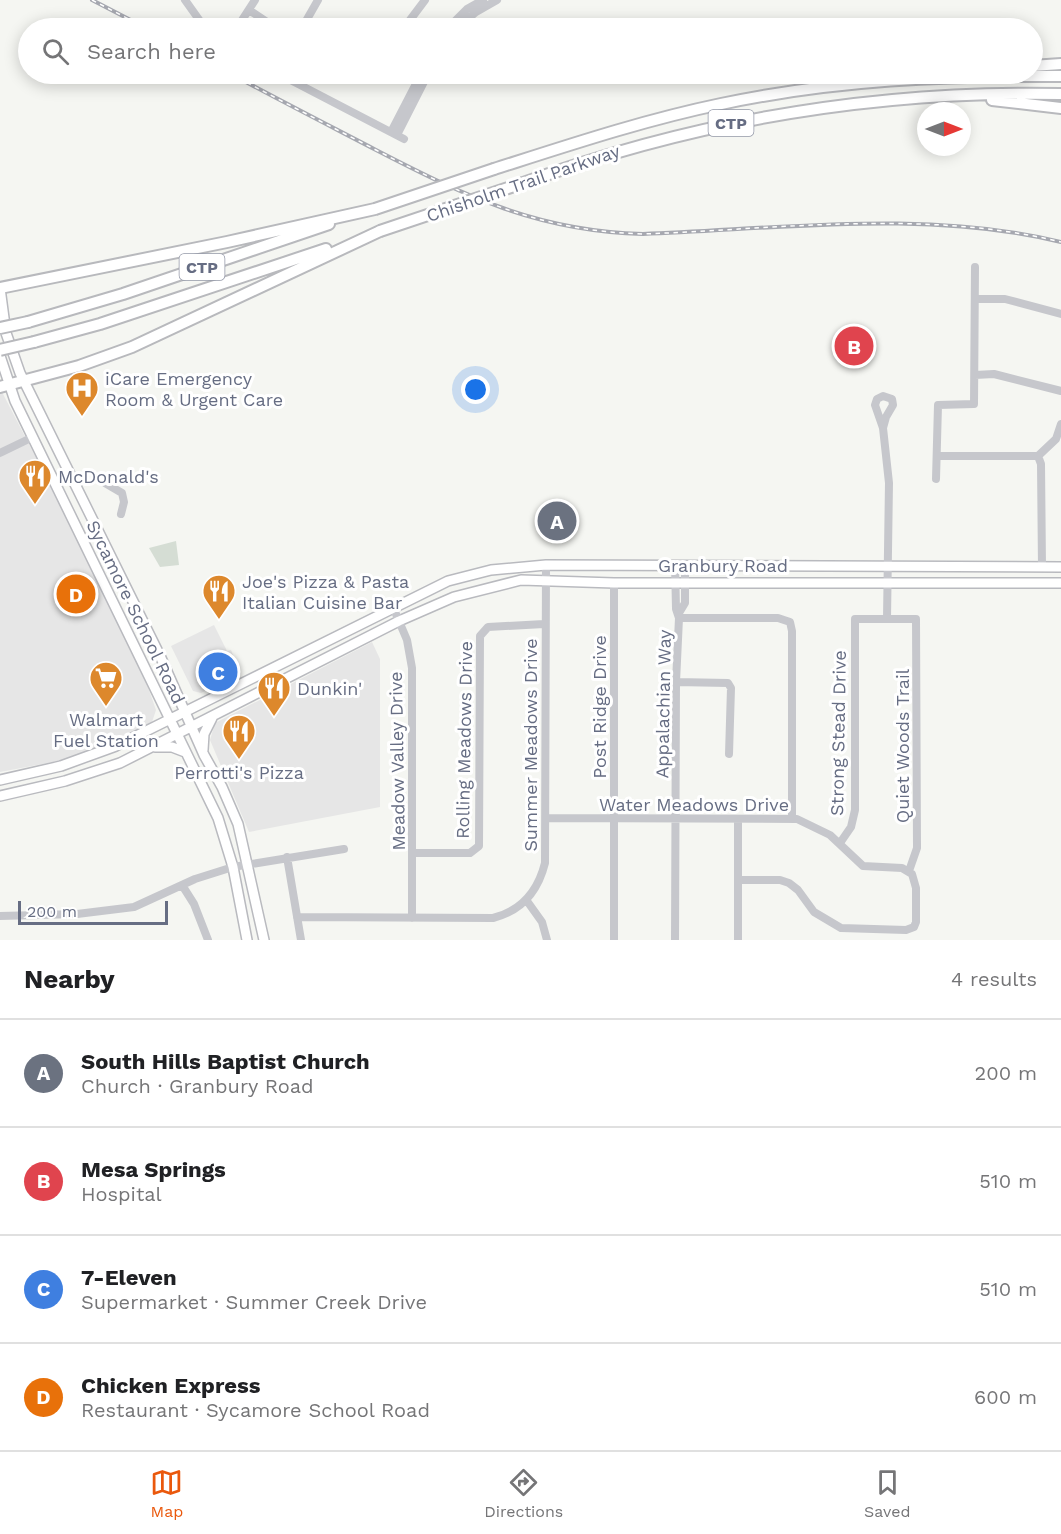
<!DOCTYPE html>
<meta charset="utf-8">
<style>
:root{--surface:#fff;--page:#f2f2f2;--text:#202124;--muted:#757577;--line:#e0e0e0;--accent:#ea580c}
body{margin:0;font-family:"Work Sans",sans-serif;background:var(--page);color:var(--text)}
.compass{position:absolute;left:917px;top:102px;width:54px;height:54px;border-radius:50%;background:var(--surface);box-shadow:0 3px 15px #0003;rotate:90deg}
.scale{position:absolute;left:18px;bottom:15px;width:150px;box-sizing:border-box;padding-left:6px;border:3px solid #666d83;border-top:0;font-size:16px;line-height:21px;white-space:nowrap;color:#666d83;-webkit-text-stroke:4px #fff;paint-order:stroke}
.you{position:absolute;left:476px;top:390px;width:21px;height:21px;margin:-15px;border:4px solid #fff;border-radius:50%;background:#1a73e8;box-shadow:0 0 0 9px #1a73e833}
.badge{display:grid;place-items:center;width:39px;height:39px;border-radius:50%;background:var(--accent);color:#fff;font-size:20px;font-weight:700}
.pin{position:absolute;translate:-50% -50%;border:3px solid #fff;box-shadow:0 2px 6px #0006}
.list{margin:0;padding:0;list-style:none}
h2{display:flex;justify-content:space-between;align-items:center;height:78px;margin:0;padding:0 24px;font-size:26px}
h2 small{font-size:20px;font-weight:400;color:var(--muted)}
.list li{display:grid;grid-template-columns:39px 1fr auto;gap:18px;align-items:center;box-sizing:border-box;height:108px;padding:0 24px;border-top:2px solid var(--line)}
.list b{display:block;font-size:22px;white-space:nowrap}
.list p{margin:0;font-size:20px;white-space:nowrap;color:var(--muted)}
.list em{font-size:20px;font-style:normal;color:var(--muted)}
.icon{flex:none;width:33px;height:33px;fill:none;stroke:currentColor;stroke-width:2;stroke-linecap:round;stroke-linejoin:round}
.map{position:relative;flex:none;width:1061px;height:940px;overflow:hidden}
.search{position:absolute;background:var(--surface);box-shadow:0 3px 15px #0003;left:18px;right:18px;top:18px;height:66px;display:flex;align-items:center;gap:15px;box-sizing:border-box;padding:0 21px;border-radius:33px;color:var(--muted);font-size:22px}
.sheet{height:510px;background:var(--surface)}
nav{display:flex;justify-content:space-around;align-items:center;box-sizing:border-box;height:84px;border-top:2px solid var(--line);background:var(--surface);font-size:16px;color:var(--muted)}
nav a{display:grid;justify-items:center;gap:3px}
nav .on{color:var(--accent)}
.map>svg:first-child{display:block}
.built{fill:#e6e6e6}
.green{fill:#d5ddd4}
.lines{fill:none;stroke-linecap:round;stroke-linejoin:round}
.major-casing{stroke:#b9babf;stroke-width:12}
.highway-casing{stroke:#b8b9bd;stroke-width:14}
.minor{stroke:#c6c7cc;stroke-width:8}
.major{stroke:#fff;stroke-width:9}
.highway{stroke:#fff;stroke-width:10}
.rail-casing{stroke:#a6a8b0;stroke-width:4}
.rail{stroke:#fff;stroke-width:1.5;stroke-dasharray:4.5;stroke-linecap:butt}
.highway-bridge-casing{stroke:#b8b9bd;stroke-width:14;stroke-linecap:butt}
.highway-bridge{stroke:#fff;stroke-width:10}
.labels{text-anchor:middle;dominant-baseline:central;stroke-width:6;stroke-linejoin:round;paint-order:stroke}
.shield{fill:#fff;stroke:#9499a8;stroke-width:1.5}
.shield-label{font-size:16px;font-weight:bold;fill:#666d83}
.street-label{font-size:18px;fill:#666d83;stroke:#fff}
.poi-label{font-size:18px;fill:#666d83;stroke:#fff;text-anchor:start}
</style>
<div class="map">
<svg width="1061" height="940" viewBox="0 0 1061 940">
<rect width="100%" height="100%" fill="#f5f6f2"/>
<path class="built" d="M2 392 104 589 137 656 156 710 151 725 106 745 69 759 0 772V393Z
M214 625 227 651 231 650 241 674 201 693 193 691 171 646Z
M372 642 380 659V807L249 832 210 740 215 723Z"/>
<path class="green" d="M176 541 179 565 160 567 149 548Z"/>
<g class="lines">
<defs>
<path id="major" d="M0 288 6 333 20 373 161 658 204 755 222 787 238 824 264 940
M0 356 15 401 218 818 233 867 247 940
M155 747H172L185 752
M203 750 204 734 212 718
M0 780 61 766 116 746 448 581 491 570 546 565 1061 567
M0 796 65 781 120 763 399 621 454 597 521 580 614 583H1061"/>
<path id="highway" d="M1032 66 1061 64
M992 100 1061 108
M494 169C569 145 644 120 721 104 834 80 946 75 1061 76
M523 183C697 120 876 90 1061 94
M0 288 227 242 375 209
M28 322 123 294 329 224
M34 342 100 324 326 249
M0 387 79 366 132 347 380 231"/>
</defs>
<use href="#major" class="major-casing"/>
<use href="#highway" class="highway-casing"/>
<path class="minor" d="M185 0 205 28
M249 10 276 28
M237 28 255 0
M302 28 318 0
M404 28 425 0
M448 28 467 9 483 0
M457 28 476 12 497 0
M279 74 404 139
M366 74H371
M391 132 421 74
M397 135 428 74
M976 299H1005L1061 314
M975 375 994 374 1061 391
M883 396 892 399 893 405 886 417 883 428 875 405 877 399Z
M883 428 889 483 887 619
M0 453 33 437
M937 456H1038L1056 439 1061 424
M1038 456 1041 464 1042 567
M936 479 938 405 974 404 975 267
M105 483 122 493 124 502 121 514
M393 607 407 640 412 668V918
M679 613 685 603V565
M679 618H778L790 622 792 631V818
M676 682 728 683 731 688 729 754
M546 818 797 819 830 835 863 866 902 868 912 874 916 888V922L914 927 906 930 841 928 814 912 798 890 789 883 780 880H738
M840 843 851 827 855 810V619H916L917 848 909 871
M413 853H470L479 846 480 636 488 627 544 624
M287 857 301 940
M182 885 194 904 208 940
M527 901 542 922 547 940
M0 916 77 914 134 907 195 879 233 867 344 849
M297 917 493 918C521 911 538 891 545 863L546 565
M614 940V583
M675 940 676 682 679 618 676 609 675 564
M738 940V819"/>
<use href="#major" class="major"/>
<use href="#highway" class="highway"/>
<defs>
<path id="rail" d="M92 0 146 28
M231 74C279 100 328 125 376 150 467 197 538 231 643 234 780 229 926 209 1061 242"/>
</defs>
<use href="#rail" class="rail-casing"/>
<use href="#rail" class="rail"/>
<defs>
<path id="highway-bridge" d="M375 209 494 169
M380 231 523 183
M0 328 28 322
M0 350 34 342"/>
</defs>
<use href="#highway-bridge" class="highway-bridge-casing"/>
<use href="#highway-bridge" class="highway-bridge"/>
</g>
<defs>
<symbol id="hospital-pin" viewBox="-11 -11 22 30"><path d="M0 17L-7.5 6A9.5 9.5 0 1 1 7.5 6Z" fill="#dd882c" stroke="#fff"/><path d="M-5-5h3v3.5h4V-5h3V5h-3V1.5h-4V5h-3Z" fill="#fff"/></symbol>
<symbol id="restaurant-pin" viewBox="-11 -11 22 30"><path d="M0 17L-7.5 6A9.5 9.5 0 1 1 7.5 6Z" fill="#dd882c" stroke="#fff"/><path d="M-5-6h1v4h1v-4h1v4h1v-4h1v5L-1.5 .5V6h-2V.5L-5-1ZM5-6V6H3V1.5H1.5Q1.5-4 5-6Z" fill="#fff"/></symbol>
<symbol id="supermarket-pin" viewBox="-11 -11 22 30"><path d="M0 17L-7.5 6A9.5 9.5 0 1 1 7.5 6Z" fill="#dd882c" stroke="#fff"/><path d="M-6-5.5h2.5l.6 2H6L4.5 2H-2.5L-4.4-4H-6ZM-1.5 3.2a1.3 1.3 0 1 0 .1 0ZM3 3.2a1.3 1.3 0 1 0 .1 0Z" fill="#fff"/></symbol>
</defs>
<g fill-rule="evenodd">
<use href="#hospital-pin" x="63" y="369" width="38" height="52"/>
<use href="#restaurant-pin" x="16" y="457" width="38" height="52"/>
<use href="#restaurant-pin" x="200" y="572" width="38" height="52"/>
<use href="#supermarket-pin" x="87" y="659" width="38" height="52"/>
<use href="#restaurant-pin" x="255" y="669" width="38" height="52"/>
<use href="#restaurant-pin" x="220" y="712" width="38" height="52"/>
</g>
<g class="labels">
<g class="shield">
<rect x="708.5" y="110" width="45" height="26" rx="4.5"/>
<rect x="179.5" y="254" width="45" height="26" rx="4.5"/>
</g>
<g class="shield-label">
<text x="731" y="123">CTP</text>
<text x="202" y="267">CTP</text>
</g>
<g class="street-label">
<text transform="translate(523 183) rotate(-19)">Chisholm Trail Parkway</text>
<text x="723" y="565">Granbury Road</text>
<text transform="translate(136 612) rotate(64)">Sycamore School Road</text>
<text transform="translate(663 704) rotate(-89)">Appalachian Way</text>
<text transform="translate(599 707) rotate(-90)">Post Ridge Drive</text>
<text transform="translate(838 733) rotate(-89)">Strong Stead Drive</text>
<text transform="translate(464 740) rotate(-89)">Rolling Meadows Drive</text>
<text transform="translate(530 745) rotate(-90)">Summer Meadows Drive</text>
<text transform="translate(902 746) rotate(-90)">Quiet Woods Trail</text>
<text transform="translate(397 761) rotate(-91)">Meadow Valley Drive</text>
<text x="694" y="804">Water Meadows Drive</text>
</g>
<g class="poi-label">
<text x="105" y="378">iCare Emergency<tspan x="105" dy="21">Room &amp; Urgent Care</tspan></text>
<text x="58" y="476">McDonald's</text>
<text x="242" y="581">Joe's Pizza &amp; Pasta<tspan x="242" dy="21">Italian Cuisine Bar</tspan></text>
<text x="297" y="688">Dunkin'</text>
<text x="106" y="719" text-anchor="middle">Walmart<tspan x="106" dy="21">Fuel Station</tspan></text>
<text x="239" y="772" text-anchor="middle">Perrotti's Pizza</text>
</g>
</g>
</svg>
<svg class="compass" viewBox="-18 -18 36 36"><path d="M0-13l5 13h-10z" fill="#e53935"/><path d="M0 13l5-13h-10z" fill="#757577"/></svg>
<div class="scale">200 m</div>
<div class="you"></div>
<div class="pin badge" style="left:557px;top:521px;background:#6b7280">A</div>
<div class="pin badge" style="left:854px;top:346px;background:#e0444e">B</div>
<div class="pin badge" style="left:218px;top:672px;background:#3f7fe0">C</div>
<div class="pin badge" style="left:76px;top:594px;background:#e8710a">D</div>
<div class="search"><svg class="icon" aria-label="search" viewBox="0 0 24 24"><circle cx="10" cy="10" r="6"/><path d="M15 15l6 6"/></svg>Search here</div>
</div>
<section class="sheet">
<h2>Nearby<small>4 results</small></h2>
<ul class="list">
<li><span class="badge" style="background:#6b7280">A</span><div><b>South Hills Baptist Church</b><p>Church · Granbury Road</p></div><em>200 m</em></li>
<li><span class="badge" style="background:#e0444e">B</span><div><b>Mesa Springs</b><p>Hospital</p></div><em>510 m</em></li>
<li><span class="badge" style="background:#3f7fe0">C</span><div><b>7-Eleven</b><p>Supermarket · Summer Creek Drive</p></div><em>510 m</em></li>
<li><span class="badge" style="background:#e8710a">D</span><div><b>Chicken Express</b><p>Restaurant · Sycamore School Road</p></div><em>600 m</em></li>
</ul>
</section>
<nav>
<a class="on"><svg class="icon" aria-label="map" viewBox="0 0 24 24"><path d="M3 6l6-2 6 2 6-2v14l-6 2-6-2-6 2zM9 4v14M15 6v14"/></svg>Map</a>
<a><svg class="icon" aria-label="directions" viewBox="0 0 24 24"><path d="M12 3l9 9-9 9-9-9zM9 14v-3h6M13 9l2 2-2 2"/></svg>Directions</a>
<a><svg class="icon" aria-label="saved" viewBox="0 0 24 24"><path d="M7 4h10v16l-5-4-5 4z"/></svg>Saved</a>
</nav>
